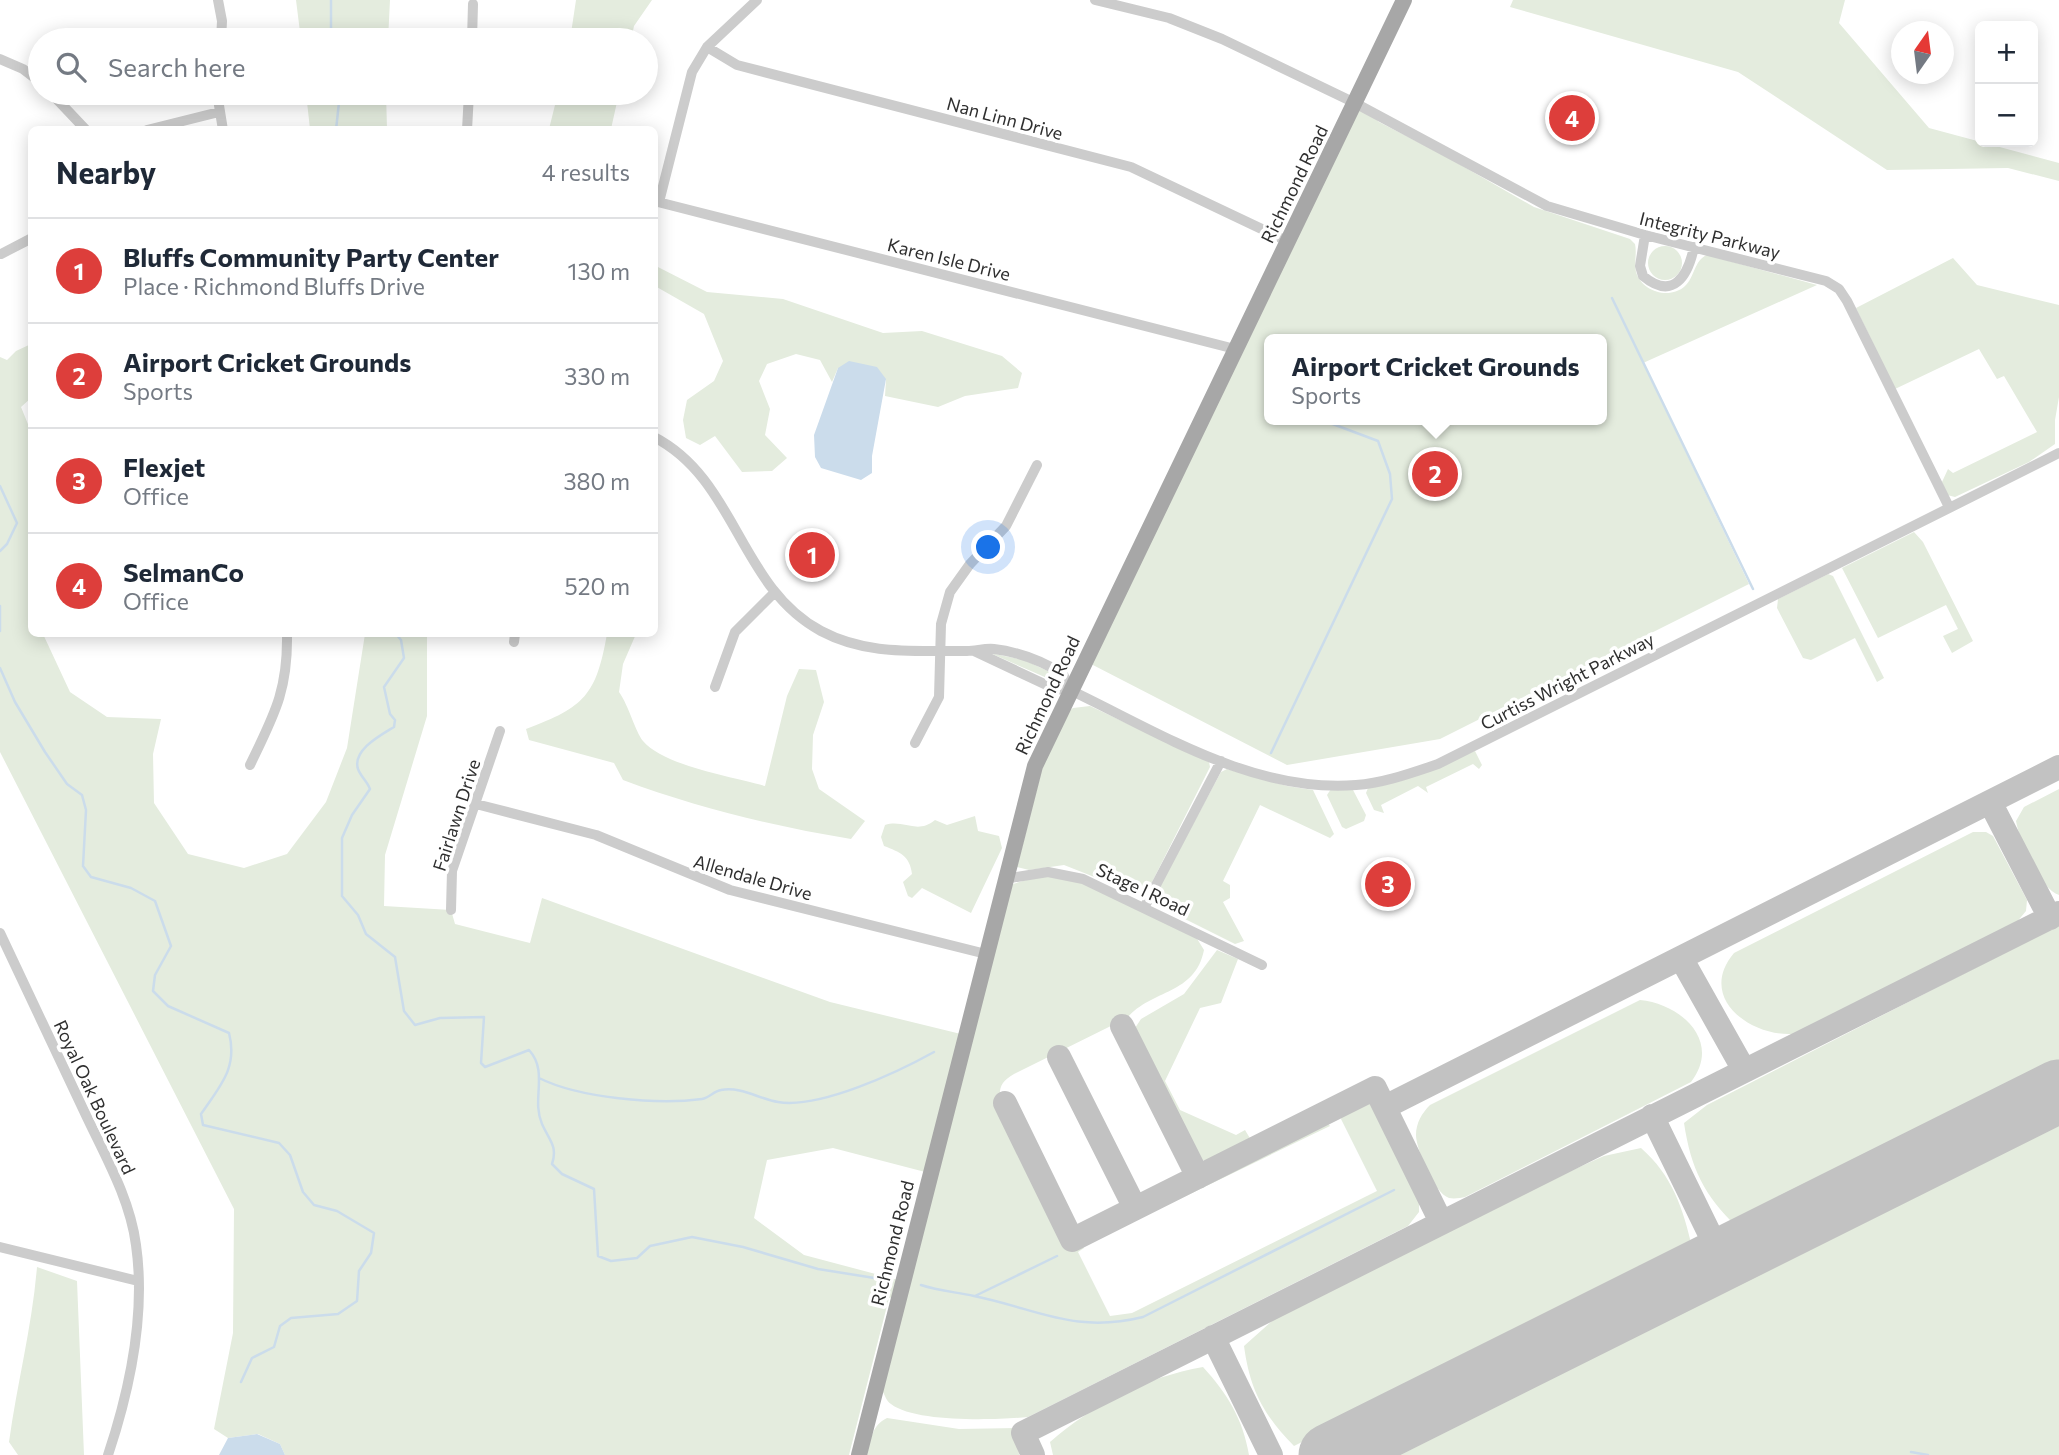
<!DOCTYPE html>
<meta charset="utf-8">
<style>
:root{--surface:#fff;--page:#f2f2f3;--text:#1f2937;--muted:#747a83;--line:#e0e1e3;--accent:#dd3e3b}
body{margin:0;font-family:Commissioner,sans-serif;background:var(--page);color:var(--text)}
.controls{position:absolute;right:21px;top:21px;display:grid;overflow:hidden;border-radius:10px;box-shadow:0 4px 18px #0003}
.controls button{width:63px;height:63px;display:grid;place-items:center;padding:0;border:0;border-bottom:2px solid var(--line);background:var(--surface);color:var(--text);font:35px sans-serif}
.compass{position:absolute;left:1891px;top:21px;width:63px;height:63px;border-radius:50%;background:var(--surface);box-shadow:0 4px 18px #0003;rotate:14deg}
.you{position:absolute;left:989px;top:548px;width:24px;height:24px;margin:-18px;border:5px solid #fff;border-radius:50%;background:#1a73e8;box-shadow:0 0 0 10px #1a73e833}
.badge{display:grid;place-items:center;width:46px;height:46px;border-radius:50%;background:var(--accent);color:#fff;font-size:23px;font-weight:700}
.pin{position:absolute;translate:-50% -50%;border:4px solid #fff;box-shadow:0 2px 7px #0006}
.popup{position:absolute;left:1264px;top:334px;width:343px;height:91px;box-sizing:border-box;display:grid;place-content:center;border-radius:10px;background:var(--surface);filter:drop-shadow(0 2px 5px #0005);font-size:23px;white-space:nowrap;color:var(--muted)}
.popup b{font-size:26px;color:var(--text)}
.popup::after{content:'';position:absolute;left:50%;top:100%;margin-left:-14px;border:14px solid transparent;border-top-color:var(--surface)}
.list{margin:0;padding:0;list-style:none}
h2{display:flex;justify-content:space-between;align-items:center;height:91px;margin:0;padding:0 28px;font-size:30px}
h2 small{font-size:23px;font-weight:400;color:var(--muted)}
.list li{display:grid;grid-template-columns:46px 1fr auto;gap:21px;align-items:center;box-sizing:border-box;height:105px;padding:0 28px;border-top:2px solid var(--line)}
.list b{display:block;font-size:26px;white-space:nowrap}
.list p{margin:0;font-size:23px;white-space:nowrap;color:var(--muted)}
.list em{font-size:23px;font-style:normal;color:var(--muted)}
.icon{flex:none;width:38px;height:38px;fill:none;stroke:currentColor;stroke-width:2;stroke-linecap:round;stroke-linejoin:round}
.map{position:relative;flex:none;width:2059px;height:1455px;overflow:hidden}
.search{position:absolute;background:var(--surface);box-shadow:0 4px 18px #0003;left:28px;top:28px;width:630px;height:77px;display:flex;align-items:center;gap:18px;box-sizing:border-box;padding:0 24px;border-radius:38px;color:var(--muted);font-size:26px}
.panel{position:absolute;background:var(--surface);box-shadow:0 4px 18px #0003;left:28px;top:126px;width:630px;height:511px;border-radius:10px}
.map>svg:first-child{display:block}
.green{fill:#e4ecde;fill-rule:evenodd}
.water{fill:#cbdceb}
.lines{fill:none;stroke-linecap:round;stroke-linejoin:round}
.stream{stroke:#cbdceb;stroke-width:2.5}
.taxiway{stroke:#c2c2c2;stroke-width:24}
.runway{stroke:#c2c2c2;stroke-width:63}
.minor{stroke:#ccc;stroke-width:10}
.primary{stroke:#a7a7a7;stroke-width:16}
.labels{text-anchor:middle;dominant-baseline:central;stroke-width:7;stroke-linejoin:round;paint-order:stroke}
.street-label{font-size:18px;fill:#2f2f2f;stroke:#fff}
</style>
<div class="map">
<svg width="2059" height="1455" viewBox="0 0 2059 1455">
<rect width="100%" height="100%" fill="#fff"/>
<path class="green" d="M296 0H390L388 40H301Z
M576 0H652L634 26 631 40H570Z
M1513 0H1845L1839 23 1929 128 2059 163V181L2008 168 1887 170 1738 72 1510 7Z
M306 93H386L387 129H310Z
M558 93H619L611 129H549Z
M1355 103 1379 122 1445 156 1534 207 1630 239 1635 244C1637 253 1634 263 1636 272 1642 292 1670 300 1685 286 1695 277 1694 260 1707 255L1817 285 1643 363 1749 584 1440 739 1287 765 1091 664ZM1269 339H1601V420H1269Z
M1648 263a17 17 0 1 1 34 0a17 17 0 1 1-34 0Z
M1953 258 1977 285 2059 305V397L2055 420V444L2029 462 1955 497 1947 495 1942 482 1948 469 1953 473 2037 432 2004 376 1997 379 1979 349 1895 389 1856 308Z
M654 265 707 292 783 299 883 333 922 331 1002 356 1022 373 1018 388 965 396 938 407 885 396 886 380 838 368 832 382 820 360 796 354 767 364 759 381 770 409 765 435 787 458 772 471 742 472 715 436 700 445 686 438 683 420 687 400 714 381 723 361 704 314 655 286Z
M31 344V398L21 407 32 434V634H43L70 692 107 717 161 719 153 754 154 803 188 854 244 868 287 854 326 802 347 748 365 634H427V716L385 855 384 906 451 910 455 924 530 943 542 898 830 1002 965 1035 929 1173 833 1148 767 1160 754 1218 804 1255 902 1281 899 1296 889 1298 849 1455H285L280 1444 258 1434 228 1438 214 1429 233 1333 234 1209 0 752V357L7 360 16 351Z
M1914 532 1923 542 1973 641 1952 653 1943 636 1958 629 1946 605 1878 638 1842 568Z
M1828 574 1833 576 1884 678 1877 682 1855 638 1811 660 1803 658 1777 608 1778 599Z
M607 634H636L623 664 619 692C629 706 635 731 643 741 664 766 734 777 765 786L787 696 799 669 816 670 824 702 813 735 812 769 819 789 865 821 851 839C772 826 698 808 623 780L614 763 529 740 526 729C585 707 596 695 607 634Z
M990 653 1024 660 1050 672 1051 676 1047 678Z
M1090 706 1209 762 1210 767 1150 886 1140 895 1064 865 1029 870 1017 867 1045 757 1067 713 1073 708Z
M1475 751 1482 765 1479 769 1473 764 1426 787 1428 793 1418 786 1381 805 1384 813 1374 810 1366 793 1368 788Z
M1227 769 1287 786 1313 790 1334 834 1330 838 1260 805 1223 881 1230 885V898L1223 902 1244 941 1235 944 1163 908 1159 898V887L1221 772Z
M1352 788 1366 815 1364 821 1346 829 1342 827 1327 795 1331 789Z
M2059 789V895C2041 890 2019 840 2016 821L2024 807Z
M975 816 978 831 999 836 1002 848 971 913 922 888 912 898 908 896 903 882 912 874C910 856 900 852 884 846L881 837 885 825C904 819 917 835 935 820L947 825Z
M1973 832H1986L1993 836 2027 900 2026 911 2016 923 1792 1034C1749 1036 1697 997 1734 953Z
M1040 876C1096 877 1147 913 1196 937L1204 950C1195 995 1152 989 1127 1018L1014 1074C1000 1082 998 1089 1001 1105L1072 1241H1081L1084 1248 1078 1252 1110 1316 1132 1313 1377 1191 1341 1119 1345 1108 1364 1098 1372 1105 1419 1201V1212L1408 1226 1028 1417C998 1420 915 1423 891 1404 886 1401 885 1395 882 1390L1007 893 1013 884Z
M2059 925V1065L1737 1227C1704 1195 1691 1169 1684 1123L1707 1105Z
M1217 950 1238 959 1221 1003 1200 1008 1165 1081 1180 1110 1236 1135 1245 1130 1254 1145 1219 1162 1209 1163 1196 1157 1131 1034 1141 1019 1184 994Z
M1640 1000C1682 1004 1722 1042 1691 1082L1465 1197C1461 1198 1454 1199 1449 1198 1434 1193 1416 1149 1416 1135 1416 1123 1422 1113 1430 1105Z
M2059 1114V1455H1375L1974 1156Z
M1319 1121 1327 1122 1330 1126 1091 1242 1095 1233Z
M1641 1148C1672 1175 1683 1208 1692 1247L1294 1446C1263 1414 1250 1390 1244 1346L1273 1320 1494 1205 1604 1156Z
M37 1267 77 1281 84 1455H18L9 1442C17 1384 32 1327 37 1267Z
M1203 1367C1227 1393 1243 1419 1249 1455H1053L1050 1442C1094 1404 1146 1377 1203 1367Z
M887 1418 959 1429 1017 1428 1019 1455H867C871 1439 872 1425 887 1418Z"/>
<path class="water" d="M849 361 877 367 886 379 872 456V473L861 480 821 468 815 457 814 435 838 368Z
M257 1434 280 1444 285 1455H219L228 1438Z"/>
<g class="lines">
<path class="stream" d="M331 40V0
M336 130 340 93
M1612 298 1753 589
M0 486 17 523 7 544 0 551
M0 606V631
M396 634 401 640 404 658 384 687 390 714 395 720 394 727C381 735 352 750 358 769 361 777 367 781 370 789L352 815 342 838V896L358 915 366 934 395 957 404 1011 415 1025 440 1018 484 1017 481 1063 485 1067 529 1050C549 1072 531 1099 542 1124 549 1140 558 1146 552 1164L562 1174 594 1189 598 1256 611 1261 637 1258 650 1246 692 1237 743 1247 818 1269 887 1280
M0 668 15 702 45 752 67 784 82 795 86 810 83 866 91 877 131 888 155 901 171 946 155 975 153 991 168 1006 229 1033C238 1068 220 1086 201 1114L203 1125 279 1143 290 1155 303 1192 314 1205 337 1211 374 1233 371 1253 359 1271 357 1301 338 1314 291 1318 280 1326 274 1347 252 1358 241 1382
M1271 753 1392 499 1390 474 1378 441 1322 420
M539 1078C579 1098 657 1105 702 1099 709 1098 714 1091 721 1090 741 1086 759 1099 778 1102 820 1109 898 1072 934 1052
M921 1285C939 1291 956 1292 974 1296 1038 1309 1074 1334 1143 1317L1394 1190
M975 1296 1057 1256
M1911 1452 1928 1455"/>
<path class="taxiway" d="M1990 802 2050 918
M1681 958 1744 1070
M1122 1026 1198 1177
M1059 1057 1135 1208
M1005 1103 1072 1240 1375 1088 1441 1222
M1385 1107 2059 767
M1652 1116 1722 1259
M1213 1337 1271 1455
M1033 1455 1023 1433 2059 913"/>
<path class="runway" d="M1330 1455 2059 1091"/>
<path class="minor" d="M218 0 222 21 221 40
M1095 0 1169 18 1222 39 1355 103 1547 206 1645 235 1826 281 1839 289 1847 301 1949 507
M472 40 473 4
M707 47 737 65 1131 167 1287 241
M0 59 23 69 40 82
M51 93 86 130
M217 93 223 130
M147 130 219 112
M467 130 469 93
M654 201 1235 349
M659 202 692 72 707 47 757 0
M1645 235 1640 266 1643 276C1673 301 1688 276 1694 247
M1 254 32 238
M654 437C737 480 739 587 821 631 868 656 916 650 967 651 976 651 985 648 994 649 1019 652 1042 661 1063 674L1070 690
M514 642 515 634
M974 651 1055 689 1070 690C1160 733 1253 793 1356 785 1384 783 1411 773 1438 764L2059 453
M715 687 735 632 774 593
M915 743 939 697 941 624 950 592 970 564 1006 526 1037 465
M250 765C274 715 288 691 287 634
M476 804 596 835 730 890 986 954
M1004 879 1048 872 1083 879 1262 965
M1145 906 1221 761
M451 910 452 871 500 731
M0 933C28 992 56 1052 84 1111 104 1154 130 1198 136 1245 146 1315 130 1389 108 1455
M0 1247 138 1281"/>
<path class="primary" d="M859 1455 1035 766 1404 0"/>
</g>
<g class="labels">
<g class="street-label">
<text transform="translate(1005 118) rotate(15)">Nan Linn Drive</text>
<text transform="translate(1294 184) rotate(-64)">Richmond Road</text>
<text transform="translate(1710 235) rotate(14)">Integrity Parkway</text>
<text transform="translate(949 259) rotate(14)">Karen Isle Drive</text>
<text transform="translate(1567 681) rotate(-27)">Curtiss Wright Parkway</text>
<text transform="translate(1047 695) rotate(-65)">Richmond Road</text>
<text transform="translate(456 815) rotate(-72)">Fairlawn Drive</text>
<text transform="translate(753 877) rotate(16)">Allendale Drive</text>
<text transform="translate(1143 889) rotate(25)">Stage I Road</text>
<text transform="translate(95 1097) rotate(65)">Royal Oak Boulevard</text>
<text transform="translate(892 1243) rotate(-76)">Richmond Road</text>
</g>
</g>
</svg>
<div class="controls">
<button>+</button>
<button>−</button>
</div>
<svg class="compass" viewBox="-18 -18 36 36"><path d="M0-13l5 13h-10z" fill="#e53935"/><path d="M0 13l5-13h-10z" fill="#747a83"/></svg>
<div class="you"></div>
<div class="pin badge" style="left:812px;top:555px">1</div>
<div class="pin badge" style="left:1435px;top:474px">2</div>
<div class="popup"><b>Airport Cricket Grounds</b>Sports</div>
<div class="pin badge" style="left:1388px;top:884px">3</div>
<div class="pin badge" style="left:1572px;top:118px">4</div>
<div class="search"><svg class="icon" aria-label="search" viewBox="0 0 24 24"><circle cx="10" cy="10" r="6"/><path d="M15 15l6 6"/></svg>Search here</div>
<section class="panel">
<h2>Nearby<small>4 results</small></h2>
<ul class="list">
<li><span class="badge">1</span><div><b>Bluffs Community Party Center</b><p>Place · Richmond Bluffs Drive</p></div><em>130 m</em></li>
<li><span class="badge">2</span><div><b>Airport Cricket Grounds</b><p>Sports</p></div><em>330 m</em></li>
<li><span class="badge">3</span><div><b>Flexjet</b><p>Office</p></div><em>380 m</em></li>
<li><span class="badge">4</span><div><b>SelmanCo</b><p>Office</p></div><em>520 m</em></li>
</ul>
</section>
</div>
